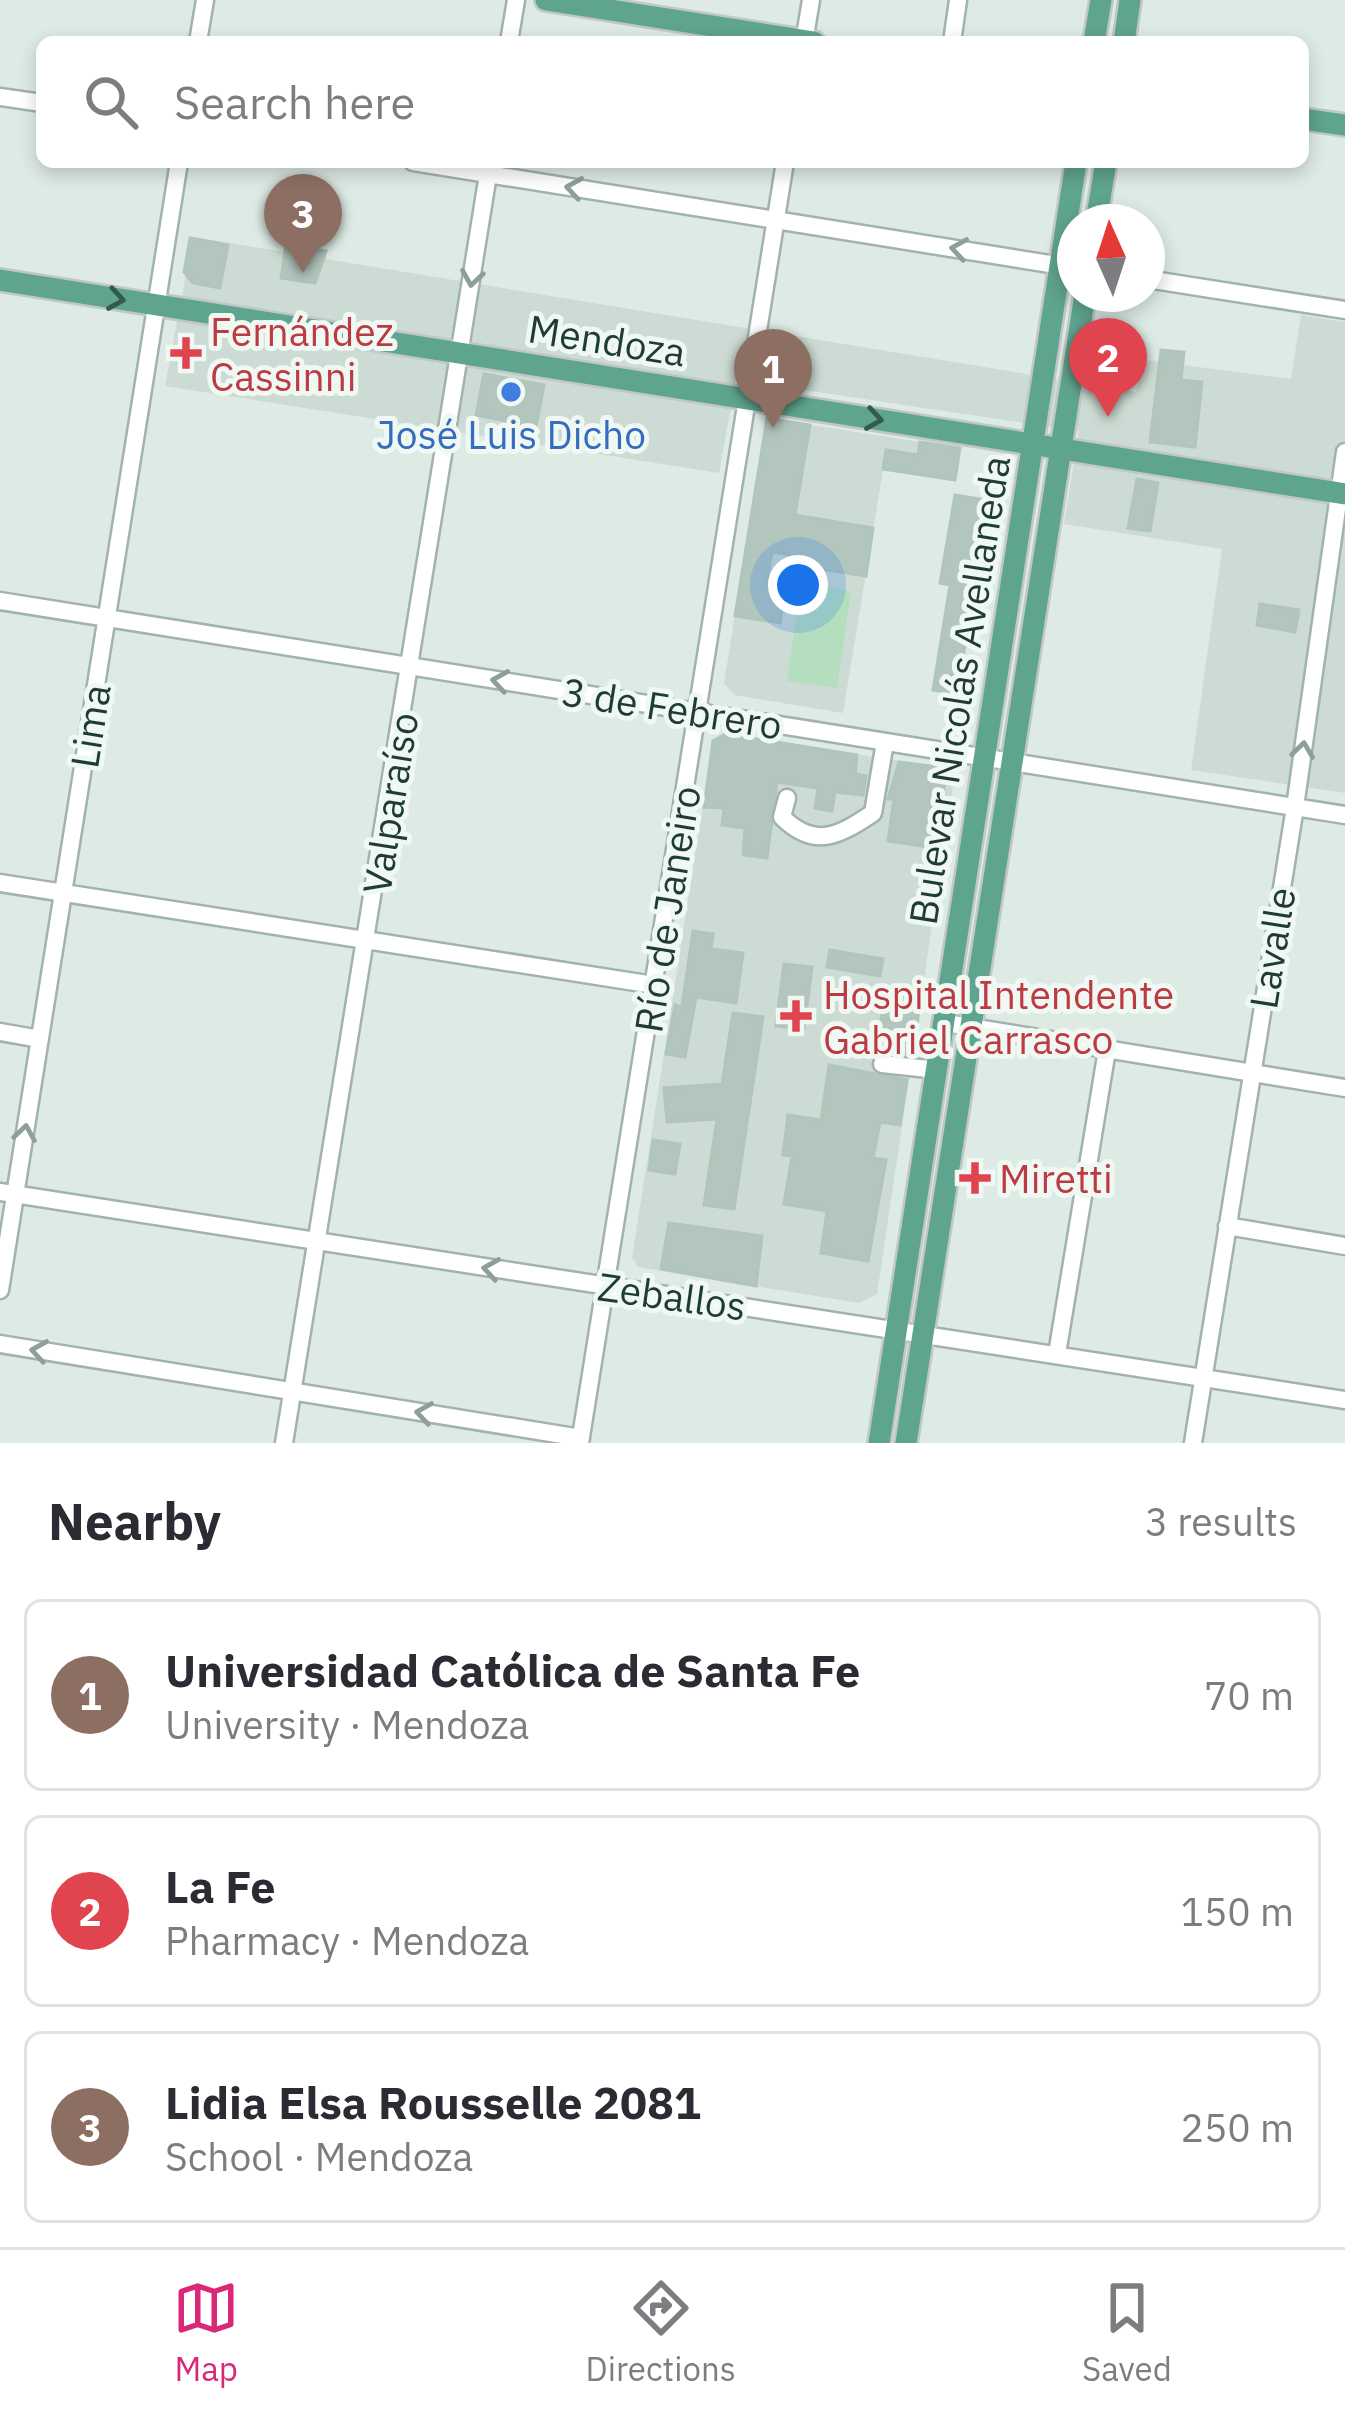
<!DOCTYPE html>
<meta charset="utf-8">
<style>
:root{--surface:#fff;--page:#f7f7f7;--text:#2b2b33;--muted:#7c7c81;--line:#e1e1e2;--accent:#db2777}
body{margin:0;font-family:"IBM Plex Sans",sans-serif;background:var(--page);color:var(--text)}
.compass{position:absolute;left:1057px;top:204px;width:108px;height:108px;border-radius:50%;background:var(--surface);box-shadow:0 6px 18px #0003;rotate:357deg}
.you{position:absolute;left:798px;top:585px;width:42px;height:42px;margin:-30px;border:9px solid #fff;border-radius:50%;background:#1a73e8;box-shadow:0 0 0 18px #1a73e833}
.badge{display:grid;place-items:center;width:78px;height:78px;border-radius:50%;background:var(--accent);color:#fff;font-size:39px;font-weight:700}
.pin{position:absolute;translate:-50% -99px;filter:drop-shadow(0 3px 6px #0008)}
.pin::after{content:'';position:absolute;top:63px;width:42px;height:36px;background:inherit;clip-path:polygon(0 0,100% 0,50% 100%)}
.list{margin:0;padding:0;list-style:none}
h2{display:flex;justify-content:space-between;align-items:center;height:156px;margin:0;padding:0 48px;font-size:51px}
h2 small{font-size:39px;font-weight:400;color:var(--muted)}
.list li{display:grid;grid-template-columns:78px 1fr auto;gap:36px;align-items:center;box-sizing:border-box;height:192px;margin:0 24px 24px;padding:0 24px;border:3px solid var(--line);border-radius:18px}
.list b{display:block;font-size:45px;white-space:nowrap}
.list p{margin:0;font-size:39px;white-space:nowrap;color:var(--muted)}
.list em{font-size:39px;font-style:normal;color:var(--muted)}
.icon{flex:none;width:66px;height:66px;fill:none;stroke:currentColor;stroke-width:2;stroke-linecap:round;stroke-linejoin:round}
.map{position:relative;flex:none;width:1345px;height:1443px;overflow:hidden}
.search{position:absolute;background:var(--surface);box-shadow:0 6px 18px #0003;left:36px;right:36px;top:36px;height:132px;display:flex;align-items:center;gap:30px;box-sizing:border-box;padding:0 42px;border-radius:18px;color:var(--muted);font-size:45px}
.sheet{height:804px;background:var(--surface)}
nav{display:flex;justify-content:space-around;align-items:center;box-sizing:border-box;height:168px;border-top:3px solid var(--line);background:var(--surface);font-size:33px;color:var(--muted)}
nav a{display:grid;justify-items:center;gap:6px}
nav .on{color:var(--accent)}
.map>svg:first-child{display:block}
.built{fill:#ccdbd3}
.green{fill:#b5debe}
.building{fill:#b3c6bd;stroke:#b0c5bb;stroke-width:3}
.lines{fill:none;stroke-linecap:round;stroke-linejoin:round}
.minor-casing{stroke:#a1b3ac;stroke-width:21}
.major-casing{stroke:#c0c8c6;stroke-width:26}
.minor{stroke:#fff;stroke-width:16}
.major{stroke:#5fa48e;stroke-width:21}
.oneway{stroke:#8e9e98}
.oneway2{stroke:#325b4e}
.health-dot{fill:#e0444e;stroke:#eff8f3;stroke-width:4.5}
.shop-dot{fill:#3f7fe0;stroke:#eff8f3;stroke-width:4.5}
.labels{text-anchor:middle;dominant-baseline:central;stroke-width:10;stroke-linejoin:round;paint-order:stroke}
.health-label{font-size:39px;fill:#be3a42;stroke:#eff8f3;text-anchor:start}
.street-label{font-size:39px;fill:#1e3c32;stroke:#eff8f3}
.shop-label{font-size:39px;fill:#366cbe;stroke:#eff8f3}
</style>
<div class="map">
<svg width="1345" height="1443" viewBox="0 0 1345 1443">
<rect width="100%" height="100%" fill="#deebe5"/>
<path class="built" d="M193 237 285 252 286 245 326 251V259L1136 392 1144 360 1291 379 1301 315 1345 322V793L1191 770 1222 549 1064 524 1079 431 736 380 719 473 165 386Z
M767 418 920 442 919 455 958 462 955 480 883 470 843 713 734 695 724 683Z
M725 734 939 767 953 785 877 1294 859 1303 638 1267 632 1258 713 741Z"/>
<path class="green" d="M801 584 851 591 837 688 787 681Z"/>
<path class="building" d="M190 238 228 245 220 288 193 283 184 272Z
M286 245 326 251 315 283 281 278Z
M1161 350 1184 352 1181 380 1202 382 1195 447 1150 442Z
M484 374 544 385 536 427 476 415Z
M767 418 810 425 795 515 873 528 866 576 796 565 798 556 772 552 766 587 785 590 780 623 735 616Z
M920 442 960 448 955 480 883 469 886 450 918 455Z
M1137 479 1158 483 1150 531 1128 528Z
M955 495 997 502 982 591 974 590 957 694 933 690 950 585 940 583Z
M1260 604 1299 610 1295 632 1257 625Z
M725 734 857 755 855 774 866 776 863 795 835 792 832 811 815 808 818 788 777 782 767 858 743 855 745 828 722 825 724 808 704 807 713 741Z
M899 762 947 768 936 848 888 841 894 799H888Z
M693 931 713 934 711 949 743 953 736 1003 696 997 685 1057 666 1054 675 1005 682 1007Z
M830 950 883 959 880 976 827 967Z
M784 964 812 967 804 1029 776 1026Z
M884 994 920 999 914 1055 877 1052Z
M733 1013 763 1017 734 1209 704 1205 717 1119 667 1122 664 1088 722 1084Z
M829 1065 907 1080 900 1125 880 1122 873 1158 886 1160 868 1261 821 1253 827 1211 784 1204 792 1156 783 1155 788 1115 821 1120Z
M653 1140 680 1144 675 1174 649 1170Z
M669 1223 762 1236 756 1286 661 1269Z"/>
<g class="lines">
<defs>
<path id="minor" d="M198 42 205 0
M509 42 516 0
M804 42 811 0
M952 42 958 0
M0 97 42 103
M413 162 1075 268
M1147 279 1345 310
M0 601 1345 815
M787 798 782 817C815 850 840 835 873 813L885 742
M0 883 654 985
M946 1023 1345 1088
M0 1032 40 1039
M882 1064 938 1070
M0 1192 1345 1400
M1227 1226 1345 1246
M0 1290 179 162
M0 1344 581 1438
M1057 1354 1107 1050
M284 1443 490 162
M580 1443 785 162
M1193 1443 1295 807 1345 452"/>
<path id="major" d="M546 0 814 42
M1094 42 1101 0
M1124 42 1130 0
M1303 119 1345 125
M1096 222 1106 162
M0 280 1345 494
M879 1443 1076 162
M906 1443 1085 294"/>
</defs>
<use href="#minor" class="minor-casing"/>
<use href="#major" class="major-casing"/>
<use href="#minor" class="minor"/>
<use href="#major" class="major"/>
</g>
<defs><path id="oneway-chevron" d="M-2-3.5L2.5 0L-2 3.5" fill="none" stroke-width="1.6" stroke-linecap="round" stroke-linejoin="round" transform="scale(3)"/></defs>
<g class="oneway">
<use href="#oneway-chevron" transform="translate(574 188) rotate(-171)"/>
<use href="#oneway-chevron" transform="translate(959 249) rotate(-171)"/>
<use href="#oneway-chevron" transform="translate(472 278) rotate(99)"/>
<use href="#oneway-chevron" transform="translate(500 681) rotate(-171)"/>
<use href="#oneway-chevron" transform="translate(1303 750) rotate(-82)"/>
<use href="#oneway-chevron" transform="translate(25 1133) rotate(-81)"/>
<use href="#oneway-chevron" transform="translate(491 1269) rotate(-171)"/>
<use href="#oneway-chevron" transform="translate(39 1351) rotate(-171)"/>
<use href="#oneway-chevron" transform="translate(424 1413) rotate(-171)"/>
</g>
<g class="oneway2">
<use href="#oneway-chevron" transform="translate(116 299) rotate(9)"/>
<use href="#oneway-chevron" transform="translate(874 419) rotate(9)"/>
</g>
<g class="health-dot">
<path d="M180 335h12v12h12v12h-12v12h-12v-12h-12v-12h12z"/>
<path d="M790 998h12v12h12v12h-12v12h-12v-12h-12v-12h12z"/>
<path d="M969 1160h12v12h12v12h-12v12h-12v-12h-12v-12h12z"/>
</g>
<circle class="shop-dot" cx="511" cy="392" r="12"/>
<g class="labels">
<g class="health-label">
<text x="210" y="331">Fernández<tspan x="210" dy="45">Cassinni</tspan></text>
<text x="823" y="994">Hospital Intendente<tspan x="823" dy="45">Gabriel Carrasco</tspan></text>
<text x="999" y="1178">Miretti</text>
</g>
<g class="street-label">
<text transform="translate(607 340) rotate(9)">Mendoza</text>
<text transform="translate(959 690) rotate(-81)">Bulevar Nicolás Avellaneda</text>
<text transform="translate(672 708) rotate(9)">3 de Febrero</text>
<text transform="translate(90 726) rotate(-81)">Lima</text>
<text transform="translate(390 803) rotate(-81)">Valparaíso</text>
<text transform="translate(667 909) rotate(-81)">Río de Janeiro</text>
<text transform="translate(1272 948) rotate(-81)">Lavalle</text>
<text transform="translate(672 1296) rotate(8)">Zeballos</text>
</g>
<g class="shop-label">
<text x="511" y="434">José Luis Dicho</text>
</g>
</g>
</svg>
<svg class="compass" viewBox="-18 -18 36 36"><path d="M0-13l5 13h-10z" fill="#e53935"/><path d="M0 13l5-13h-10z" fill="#7c7c81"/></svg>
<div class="you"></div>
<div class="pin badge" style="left:773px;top:428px;background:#8d6e63">1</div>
<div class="pin badge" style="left:1108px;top:417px;background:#e0444e">2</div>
<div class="pin badge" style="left:303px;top:273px;background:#8d6e63">3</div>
<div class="search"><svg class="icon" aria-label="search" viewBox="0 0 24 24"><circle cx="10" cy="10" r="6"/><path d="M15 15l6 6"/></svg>Search here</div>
</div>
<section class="sheet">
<h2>Nearby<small>3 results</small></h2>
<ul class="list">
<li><span class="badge" style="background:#8d6e63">1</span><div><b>Universidad Católica de Santa Fe</b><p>University · Mendoza</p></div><em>70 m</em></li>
<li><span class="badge" style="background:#e0444e">2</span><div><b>La Fe</b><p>Pharmacy · Mendoza</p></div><em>150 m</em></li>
<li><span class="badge" style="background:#8d6e63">3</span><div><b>Lidia Elsa Rousselle 2081</b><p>School · Mendoza</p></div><em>250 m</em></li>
</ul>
</section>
<nav>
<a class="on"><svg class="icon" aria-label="map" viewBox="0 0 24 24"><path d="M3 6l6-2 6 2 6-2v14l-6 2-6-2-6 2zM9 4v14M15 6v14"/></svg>Map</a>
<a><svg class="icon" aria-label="directions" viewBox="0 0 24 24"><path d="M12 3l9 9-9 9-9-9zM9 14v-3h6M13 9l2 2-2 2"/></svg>Directions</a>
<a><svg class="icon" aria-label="saved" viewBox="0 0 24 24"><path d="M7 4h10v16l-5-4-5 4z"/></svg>Saved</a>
</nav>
